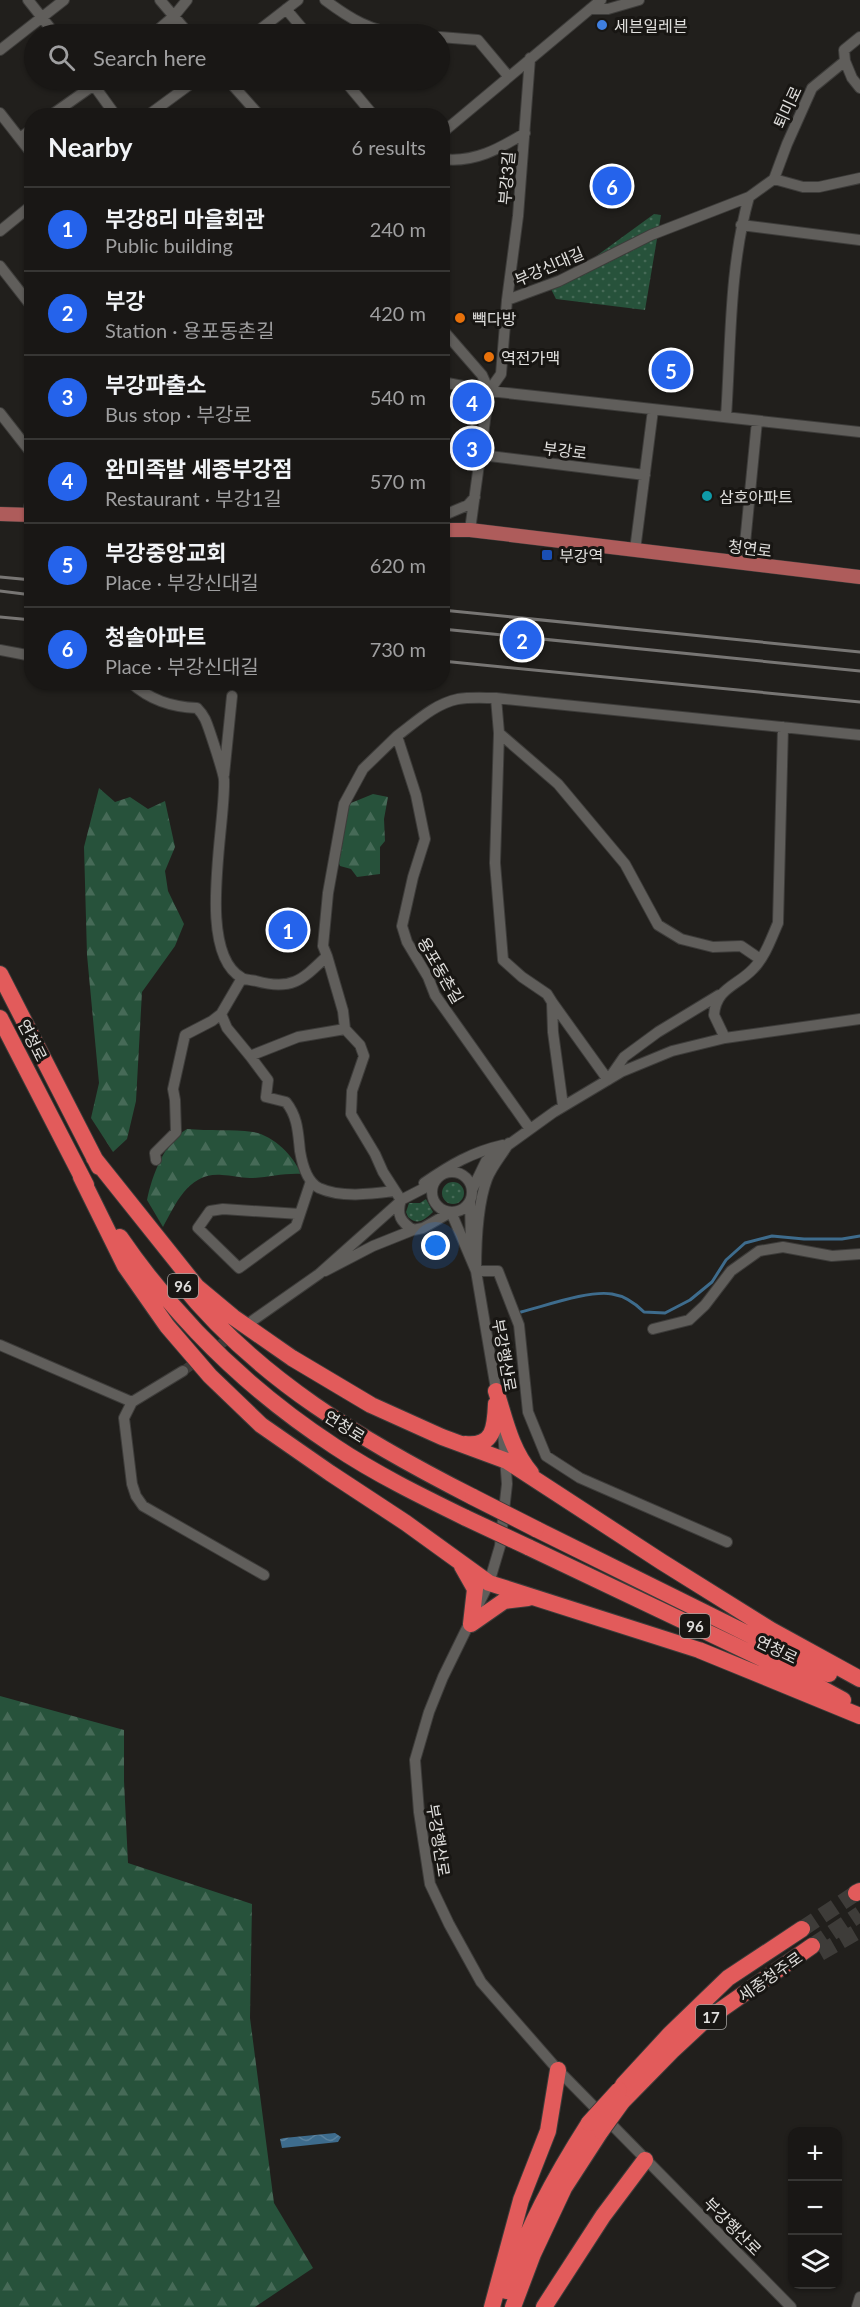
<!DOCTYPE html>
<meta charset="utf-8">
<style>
:root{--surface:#191715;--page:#22201e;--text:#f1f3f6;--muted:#9f9fa0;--line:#373634;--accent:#2563eb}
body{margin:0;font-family:Lato,"Noto Sans KR",sans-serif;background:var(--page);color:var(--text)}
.controls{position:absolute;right:18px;bottom:18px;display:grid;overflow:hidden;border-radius:12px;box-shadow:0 2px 4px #0004}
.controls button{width:54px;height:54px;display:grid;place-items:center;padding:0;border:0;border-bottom:2px solid var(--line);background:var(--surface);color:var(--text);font:30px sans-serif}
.you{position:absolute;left:436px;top:1246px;width:21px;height:21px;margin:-15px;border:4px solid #fff;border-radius:50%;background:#1a73e8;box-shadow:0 0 0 9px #1a73e833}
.badge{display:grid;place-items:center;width:39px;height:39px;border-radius:50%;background:var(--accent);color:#fff;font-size:20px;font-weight:700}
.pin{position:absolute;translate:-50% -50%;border:3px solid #fff;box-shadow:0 2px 6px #0006}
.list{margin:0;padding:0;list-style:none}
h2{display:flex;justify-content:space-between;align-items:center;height:78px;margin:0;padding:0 24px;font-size:26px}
h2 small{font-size:20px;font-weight:400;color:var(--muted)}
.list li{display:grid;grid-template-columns:39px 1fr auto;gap:18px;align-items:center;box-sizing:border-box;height:84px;padding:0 24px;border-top:2px solid var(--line)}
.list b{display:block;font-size:22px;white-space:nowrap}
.list p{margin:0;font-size:20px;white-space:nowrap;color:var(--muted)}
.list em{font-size:20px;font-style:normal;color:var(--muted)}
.icon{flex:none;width:33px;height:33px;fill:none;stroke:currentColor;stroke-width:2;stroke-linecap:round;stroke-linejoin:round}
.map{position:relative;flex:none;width:860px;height:2307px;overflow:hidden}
.search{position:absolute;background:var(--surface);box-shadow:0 2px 4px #0004;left:24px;top:24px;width:426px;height:66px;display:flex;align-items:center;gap:15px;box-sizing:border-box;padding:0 21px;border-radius:33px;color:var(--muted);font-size:22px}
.panel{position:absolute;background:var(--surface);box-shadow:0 2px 4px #0004;left:24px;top:108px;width:426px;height:582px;border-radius:24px}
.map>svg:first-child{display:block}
.green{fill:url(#green-dots)}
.forest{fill:url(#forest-firs)}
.water{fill:url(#water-waves)}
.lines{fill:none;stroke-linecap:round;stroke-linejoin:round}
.stream{stroke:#3e6c8d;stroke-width:3}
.minor-tunnel{stroke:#3e3c39;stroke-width:10;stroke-dasharray:10 5;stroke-linecap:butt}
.highway-tunnel{stroke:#3e3c39;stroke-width:16;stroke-dasharray:16 8;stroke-linecap:butt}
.minor-casing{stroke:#3d3c3a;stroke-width:12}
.major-casing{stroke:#3d3c3a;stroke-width:15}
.highway-casing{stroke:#3d3c3a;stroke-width:18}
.minor{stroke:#605e5b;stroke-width:10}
.major{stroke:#ae5c5b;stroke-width:14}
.highway{stroke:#e25b5b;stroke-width:16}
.rail{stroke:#787674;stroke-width:3}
.highway-bridge-casing{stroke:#3d3c3a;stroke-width:18;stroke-linecap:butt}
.highway-bridge{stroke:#e25b5b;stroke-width:16}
.shop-dot{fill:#3f7fe0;stroke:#181613;stroke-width:2}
.food-dot{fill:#e8710a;stroke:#181613;stroke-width:2}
.culture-dot{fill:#0f9aa8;stroke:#181613;stroke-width:2}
.transit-dot{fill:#1a4fb4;stroke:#181613;stroke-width:2}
.labels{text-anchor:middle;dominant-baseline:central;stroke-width:6;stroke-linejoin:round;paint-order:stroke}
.shield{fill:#181613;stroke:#a4a3a0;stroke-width:1.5}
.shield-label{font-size:15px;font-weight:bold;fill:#e0dfdd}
.poi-label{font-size:16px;fill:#e0dfdd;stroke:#181613;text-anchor:start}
.street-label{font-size:16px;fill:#e0dfdd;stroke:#181613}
</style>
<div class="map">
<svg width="860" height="2307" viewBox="0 0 860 2307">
<defs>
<pattern id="green-dots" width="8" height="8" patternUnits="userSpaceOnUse" patternTransform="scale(1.5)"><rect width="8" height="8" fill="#27523b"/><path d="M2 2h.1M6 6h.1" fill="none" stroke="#466a57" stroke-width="1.8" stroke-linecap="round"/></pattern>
<pattern id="forest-firs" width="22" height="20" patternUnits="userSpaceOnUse" patternTransform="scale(1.5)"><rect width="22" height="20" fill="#27523b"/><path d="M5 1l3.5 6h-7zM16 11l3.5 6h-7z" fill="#466a57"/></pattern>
<pattern id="water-waves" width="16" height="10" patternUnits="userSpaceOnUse" patternTransform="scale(1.5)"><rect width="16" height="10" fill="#3e6c8d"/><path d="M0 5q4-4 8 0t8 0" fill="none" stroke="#5a819d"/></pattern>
</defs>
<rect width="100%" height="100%" fill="#211f1c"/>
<path class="green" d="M654 214 661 215 645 310 556 299 551 289Z
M442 1193a11 11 0 1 1 22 0a11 11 0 1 1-22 0Z
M426 1199 433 1212C424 1220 418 1226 408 1217L406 1212 409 1203H420Z"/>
<path class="forest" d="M99 788 115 802 130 797 148 809 165 801 175 847 165 871 168 891 184 924 175 946 142 992 136 1101 127 1139 113 1152 91 1118 99 1083 87 955 84 847Z
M373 794 388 797 384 819 385 841 380 847V874L357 877 351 869 340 866 337 858 346 805Z
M187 1129C209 1131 231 1129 253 1132 273 1135 294 1156 301 1174 283 1173 267 1178 250 1178 240 1178 231 1175 222 1175 189 1172 176 1203 163 1227L147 1200C152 1176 164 1142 187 1129Z
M0 1696 124 1730V1781L128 1863 252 1904 250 2018 274 2203 313 2268 255 2307H0Z"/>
<path class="water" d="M335 2133 341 2137 338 2142 282 2148 280 2139 284 2138Z"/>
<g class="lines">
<path class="stream" d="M521 1312C545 1306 589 1290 612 1294 625 1296 635 1303 644 1312L665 1313 690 1300 712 1282 726 1260 745 1243 772 1236 804 1239H842L860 1236"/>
<path class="minor-tunnel" d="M183 1371 235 1334"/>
<path class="highway-tunnel" d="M802 1929 856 1893
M812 1946 860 1914
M820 1953 860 1930"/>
<defs>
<path id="minor" d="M28 0 55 34
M160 0 189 34
M325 0C349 18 371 32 402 34
M286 9 307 34
M590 9H608L639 0
M153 34 174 16 187 0
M254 34 298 0
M440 37 478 40 509 77
M0 50 64 0
M845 61 852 78 860 88
M90 80 116 116
M228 80 260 116
M344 80 374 116
M0 113 32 154
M50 116 101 80
M147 116 196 80
M442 133 601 0
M20 138 32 129
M442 159C474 163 499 149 525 133
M774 179 803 187H819L860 178
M749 197 774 179 787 144 812 88 845 61 844 50 860 37
M741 225 860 240
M0 231 32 205
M0 266 32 307
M507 300 518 216 530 58
M442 329 482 375 489 391 470 530
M442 382 489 391 860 432
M489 391 501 374 507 300 559 281 651 235 749 197C729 268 731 344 726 417
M0 413 32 454
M481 455 645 475
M27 515 32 496
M442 516 468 505 475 497
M635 550 653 410
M743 564 757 421
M0 650 32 656
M130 682C150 700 171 707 197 708 200 711 203 715 205 719 208 725 224 774 224 780 226 825 195 952 242 978 246 980 252 980 256 981 292 991 302 980 327 956L323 946 328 893 344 804 363 769 397 736
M496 698 499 733 558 784 625 864 658 925 681 939 713 947 741 946 760 959
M499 733 495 863 503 960 522 977 547 994 552 1002 553 1032 563 1106
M224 775 232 696
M327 956 343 1011 345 1029 360 1045 364 1056 352 1091 351 1114 375 1154 383 1172 401 1200
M242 978 221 1014 227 1028 250 1056 298 1037 345 1029
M552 1002 608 1080 624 1057 658 1032 719 995
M725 1038 714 1015C716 988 737 986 753 969 765 957 771 939 778 923L783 727
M250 1056 268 1080 266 1097 286 1102C298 1117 298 1133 300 1151 302 1163 307 1182 319 1188 341 1198 371 1194 394 1191
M530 1129 435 995 428 977 407 942 402 926 413 877 425 839 416 795 397 736C416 722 434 704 458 699 470 697 484 698 496 698L860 735
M509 1143C502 1155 492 1166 487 1179 478 1203 476 1245 476 1271H498L519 1325 528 1412 546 1456 580 1478 727 1542
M156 1160 155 1153 176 1132 175 1100 173 1089 185 1035 212 1021 221 1014
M432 1192a20 20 0 1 1 40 0a20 20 0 1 1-40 0Z
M424 1183C450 1165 472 1152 503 1145
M434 1183 401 1200C396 1215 401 1222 413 1230L423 1228 451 1212 476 1271 497 1395
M472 1190 486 1161 497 1153 554 1112 621 1072 672 1051 725 1038 860 1019
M470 1201 471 1246
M300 1214 223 1209 210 1211 198 1228 239 1268 296 1226 311 1181
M325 1271 373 1246 413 1230
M252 1321 319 1274 402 1200
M653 1329 689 1320 705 1305 731 1271 759 1251 783 1247 832 1256 860 1254
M0 1345 132 1402
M183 1371 132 1402 124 1418 132 1484 136 1496 143 1506 264 1575
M503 1431 507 1484 500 1546 489 1583 443 1677 429 1712 415 1760 419 1812 430 1884 449 1924 481 1982 558 2070 791 2307
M857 2307 860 2297"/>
<path id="major" d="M0 514 32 515
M442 530H470L860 577"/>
<path id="highway" d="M0 974 99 1167
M0 1018 86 1185
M94 1158 197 1287 233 1317 292 1358 371 1405 442 1437 507 1461 662 1562 771 1630 860 1679
M81 1177 125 1266 167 1326 210 1376 261 1425 330 1473 406 1523 489 1583 699 1650 860 1716
M120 1237C177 1320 250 1391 334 1446 376 1474 421 1496 466 1518
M179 1281C257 1379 363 1441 473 1497
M496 1391C505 1419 511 1450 531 1473
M465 1444C494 1447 495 1427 496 1404
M536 1529 829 1674
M528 1547 797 1675 843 1700
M462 1566 475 1589 471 1624
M471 1624 504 1601 528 1598
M856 1893 860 1891
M623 2085 670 2034 728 1978 802 1929
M622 2102 672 2051 702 2023 812 1946
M506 2291C526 2229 554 2178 589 2123
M492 2307 521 2200 548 2131 558 2070
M513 2307 533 2254 564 2188 601 2131
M544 2307 603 2216 645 2160"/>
</defs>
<use href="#minor" class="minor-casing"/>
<use href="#major" class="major-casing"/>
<use href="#highway" class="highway-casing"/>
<use href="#minor" class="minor"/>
<use href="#major" class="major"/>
<use href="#highway" class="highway"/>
<path class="rail" d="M0 577 32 580
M0 591 32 595
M442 610 860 652
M0 617 32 620
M442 629 860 671
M442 661 860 702"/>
<defs>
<path id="highway-bridge" d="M473 1497 536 1529
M466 1518 528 1547
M589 2123 619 2090
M601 2131 622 2102"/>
</defs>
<use href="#highway-bridge" class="highway-bridge-casing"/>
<use href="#highway-bridge" class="highway-bridge"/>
</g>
<circle class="shop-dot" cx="602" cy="25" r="6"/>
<g class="food-dot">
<circle cx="460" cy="318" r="6"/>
<circle cx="489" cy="357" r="6"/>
</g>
<circle class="culture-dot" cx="707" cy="496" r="6"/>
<rect class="transit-dot" x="541" y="549" width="12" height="12" rx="3"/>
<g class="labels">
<g class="shield">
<rect x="168" y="1274" width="30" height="24" rx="4.5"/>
<rect x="680" y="1614" width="30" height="24" rx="4.5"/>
<rect x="696" y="2005" width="30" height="24" rx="4.5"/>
</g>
<g class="shield-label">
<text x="183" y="1286">96</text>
<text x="695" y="1626">96</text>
<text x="711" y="2017">17</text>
</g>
<g class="poi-label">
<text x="614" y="25">세븐일레븐</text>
<text x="472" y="318">빽다방</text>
<text x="501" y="357">역전가맥</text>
<text x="719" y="496">삼호아파트</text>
<text x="559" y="555">부강역</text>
</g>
<g class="street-label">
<text transform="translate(787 107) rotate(-65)">퇴미로</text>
<text transform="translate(506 178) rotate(-85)">부강3길</text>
<text transform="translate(549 266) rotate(-23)">부강신대길</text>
<text transform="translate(565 450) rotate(7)">부강로</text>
<text transform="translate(750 548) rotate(7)">청연로</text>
<text transform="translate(441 970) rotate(60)">용포동촌길</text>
<text transform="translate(33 1040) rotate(63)">연청로</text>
<text transform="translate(505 1355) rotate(80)">부강행산로</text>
<text transform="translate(345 1426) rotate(32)">연청로</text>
<text transform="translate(777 1649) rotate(26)">연청로</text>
<text transform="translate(439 1840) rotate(81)">부강행산로</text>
<text transform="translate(770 1976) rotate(-35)">세종청주로</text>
<text transform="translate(733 2226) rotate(45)">부강행산로</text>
</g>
</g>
</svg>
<div class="controls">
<button>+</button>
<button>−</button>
<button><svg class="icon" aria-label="layers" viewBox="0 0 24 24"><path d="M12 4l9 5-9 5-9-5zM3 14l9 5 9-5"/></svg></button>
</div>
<div class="you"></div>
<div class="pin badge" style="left:288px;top:930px">1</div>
<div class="pin badge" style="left:522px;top:640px">2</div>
<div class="pin badge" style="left:472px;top:448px">3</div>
<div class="pin badge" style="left:472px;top:402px">4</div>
<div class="pin badge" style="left:671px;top:370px">5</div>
<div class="pin badge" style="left:612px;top:186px">6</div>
<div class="search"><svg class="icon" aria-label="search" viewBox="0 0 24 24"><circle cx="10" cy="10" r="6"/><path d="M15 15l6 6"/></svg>Search here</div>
<section class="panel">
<h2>Nearby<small>6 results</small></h2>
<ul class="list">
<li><span class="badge">1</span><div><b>부강8리 마을회관</b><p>Public building</p></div><em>240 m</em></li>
<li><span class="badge">2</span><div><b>부강</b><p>Station · 용포동촌길</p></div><em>420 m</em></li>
<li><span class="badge">3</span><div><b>부강파출소</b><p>Bus stop · 부강로</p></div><em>540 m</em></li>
<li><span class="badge">4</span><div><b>완미족발 세종부강점</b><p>Restaurant · 부강1길</p></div><em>570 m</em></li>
<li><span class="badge">5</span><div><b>부강중앙교회</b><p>Place · 부강신대길</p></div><em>620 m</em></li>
<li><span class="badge">6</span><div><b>청솔아파트</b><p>Place · 부강신대길</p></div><em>730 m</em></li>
</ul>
</section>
</div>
